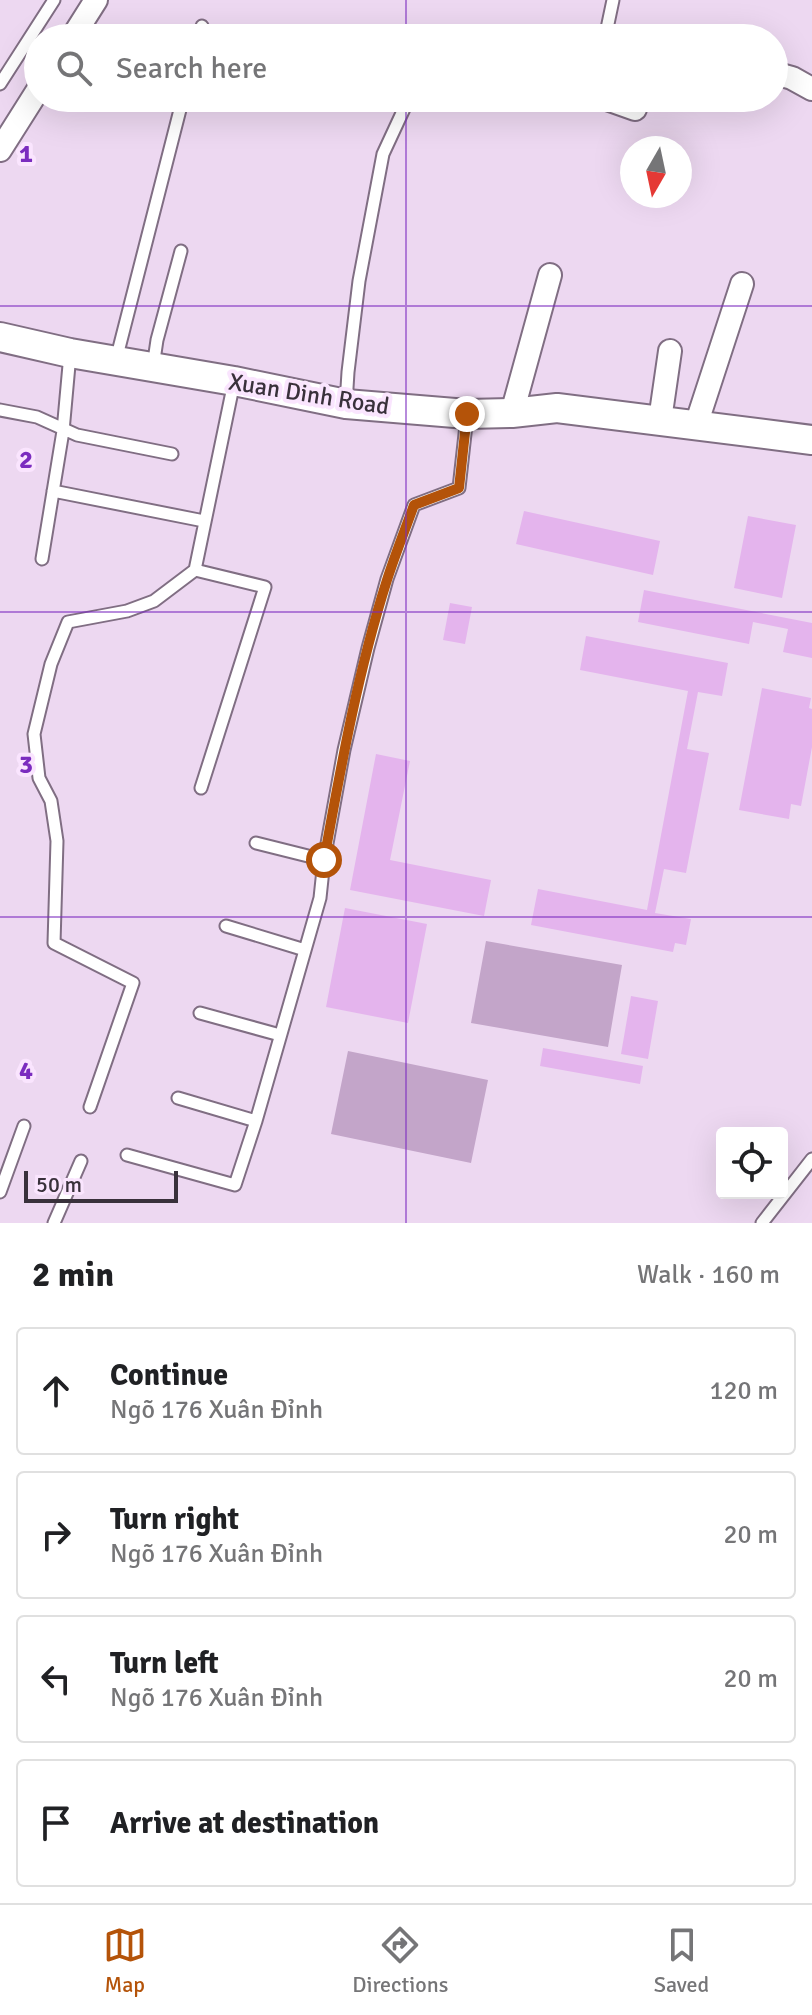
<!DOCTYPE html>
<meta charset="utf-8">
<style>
:root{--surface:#fff;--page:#f6f6f6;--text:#202124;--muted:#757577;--line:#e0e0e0;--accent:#b45309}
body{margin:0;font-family:Signika,sans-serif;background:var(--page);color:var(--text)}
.controls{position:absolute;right:24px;bottom:24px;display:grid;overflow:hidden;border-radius:8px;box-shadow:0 8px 32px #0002}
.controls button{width:72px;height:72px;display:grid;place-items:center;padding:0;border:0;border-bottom:2px solid var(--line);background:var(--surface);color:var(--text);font:40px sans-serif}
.compass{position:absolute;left:620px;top:136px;width:72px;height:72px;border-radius:50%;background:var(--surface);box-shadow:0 8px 32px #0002;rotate:189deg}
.scale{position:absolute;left:24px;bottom:20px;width:154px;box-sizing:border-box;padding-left:8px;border:4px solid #39313b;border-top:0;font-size:22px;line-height:28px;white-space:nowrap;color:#39313b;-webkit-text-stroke:6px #fae5fe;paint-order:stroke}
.stop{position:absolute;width:24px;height:24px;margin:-18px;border:6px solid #b45309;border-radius:50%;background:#fff}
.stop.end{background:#b45309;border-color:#fff;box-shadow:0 2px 8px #0008}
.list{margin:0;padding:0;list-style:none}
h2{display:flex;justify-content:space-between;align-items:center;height:104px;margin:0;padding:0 32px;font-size:34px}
h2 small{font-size:26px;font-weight:400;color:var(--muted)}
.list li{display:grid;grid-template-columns:52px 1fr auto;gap:24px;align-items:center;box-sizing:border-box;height:128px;margin:0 16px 16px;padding:0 16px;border:2px solid var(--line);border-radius:8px}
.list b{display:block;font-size:30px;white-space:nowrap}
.list p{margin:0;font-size:26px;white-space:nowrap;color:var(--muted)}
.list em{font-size:26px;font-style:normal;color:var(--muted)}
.icon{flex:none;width:44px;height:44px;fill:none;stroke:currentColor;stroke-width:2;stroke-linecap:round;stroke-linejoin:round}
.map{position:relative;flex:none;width:812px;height:1223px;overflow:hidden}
.search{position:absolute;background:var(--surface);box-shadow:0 8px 32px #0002;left:24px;right:24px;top:24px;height:88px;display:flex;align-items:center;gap:20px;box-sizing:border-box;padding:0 28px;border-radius:44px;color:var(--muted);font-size:30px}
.sheet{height:680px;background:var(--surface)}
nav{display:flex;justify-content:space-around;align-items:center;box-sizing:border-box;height:112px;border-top:2px solid var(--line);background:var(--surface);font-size:22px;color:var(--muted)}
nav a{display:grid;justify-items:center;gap:4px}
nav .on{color:var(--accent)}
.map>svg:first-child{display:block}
.green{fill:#c3a5c9}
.building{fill:#e4b4ed}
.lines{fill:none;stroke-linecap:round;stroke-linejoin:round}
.service-casing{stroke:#806e83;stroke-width:15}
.minor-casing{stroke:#806e83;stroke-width:26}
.tertiary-casing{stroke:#806e83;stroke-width:32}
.service{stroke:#fff;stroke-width:11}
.minor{stroke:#fff;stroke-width:22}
.tertiary{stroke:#fff;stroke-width:28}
.route{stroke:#b45309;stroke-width:10}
.grid{fill:none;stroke:#7b2cbf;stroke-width:2;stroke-opacity:0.55}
.labels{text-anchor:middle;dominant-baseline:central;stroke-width:8;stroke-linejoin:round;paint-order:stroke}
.street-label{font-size:24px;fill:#39313b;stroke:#fae5fe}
.grid-label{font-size:26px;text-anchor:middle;font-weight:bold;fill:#7b2cbf;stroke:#fae5fe;stroke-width:8;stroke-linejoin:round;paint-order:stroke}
</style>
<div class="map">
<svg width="812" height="1223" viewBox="0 0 812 1223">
<rect width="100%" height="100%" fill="#edd8f1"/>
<path class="green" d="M486 941 622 965 608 1047 471 1023Z
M348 1051 488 1080 471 1163 331 1134Z"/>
<path class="building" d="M524 511 660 541 653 575 516 544Z
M748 516 796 525 782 598 734 588Z
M644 590 812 623V658L783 652 788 629 753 622 749 644 638 622Z
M450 603 472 607 465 644 443 640Z
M586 636 728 663 722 696 698 692 687 749 709 753 686 873 664 869 655 913 691 919 686 945 675 943 673 952 531 925 538 889 647 910 688 691 580 670Z
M762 688 811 698 809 708 812 709V747L801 806 791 804 789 819 739 810Z
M376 754 410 761 390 860 491 880 484 916 350 890Z
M345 908 427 924 408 1023 326 1007Z
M631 996 658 1001 648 1059 621 1054Z
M543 1048 643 1066 640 1084 540 1066Z"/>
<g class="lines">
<defs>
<path id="service" d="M199 38 202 26
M605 38 613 0
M0 84 54 0
M116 360 183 98
M153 367 157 340 181 251
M346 404 348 372 359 281 383 154 409 98
M0 410 37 417 77 435 172 454
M53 491 204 521
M42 559 63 431 70 354
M195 570 265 587 201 788
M256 843 324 860
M226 926 305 950
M200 1013 280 1035
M178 1098 256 1121
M90 1107 133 983 54 943 57 841 51 801 39 778 34 734 51 664 68 622 127 611 154 601 195 570 234 382
M127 1155 235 1185 256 1121 320 898 324 860 344 750 368 648 387 579 414 505 459 488 467 416
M0 1192 24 1126
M54 1223 81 1161
M762 1223 812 1159"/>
<path id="minor" d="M72 38 96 0
M774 73 792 78 812 89
M604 98 635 109
M0 150 38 90
M512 413 550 275
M660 420 670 351
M696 425 742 284"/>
<path id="tertiary" d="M0 337 70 353 234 381 346 404 467 414 512 413 557 408 812 440"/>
</defs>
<use href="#service" class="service-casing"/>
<use href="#minor" class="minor-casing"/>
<use href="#tertiary" class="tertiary-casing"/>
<use href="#service" class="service"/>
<use href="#minor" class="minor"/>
<use href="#tertiary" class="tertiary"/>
</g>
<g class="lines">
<path class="route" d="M324 860C341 766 358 671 387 580 395 555 405 530 414 505L459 488 467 414"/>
</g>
<path class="grid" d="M406 0V38M406 98V1223M0 306H812M0 612H812M0 917H812"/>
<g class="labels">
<g class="street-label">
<text transform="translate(309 394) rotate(9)">Xuan Dinh Road</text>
</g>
</g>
<g class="grid-label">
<text x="26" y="162">1</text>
<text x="26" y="468">2</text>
<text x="26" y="773">3</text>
<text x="26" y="1079">4</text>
</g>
</svg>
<div class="controls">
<button><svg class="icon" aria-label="locate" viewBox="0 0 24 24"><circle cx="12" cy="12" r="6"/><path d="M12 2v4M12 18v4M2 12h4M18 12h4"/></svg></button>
</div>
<svg class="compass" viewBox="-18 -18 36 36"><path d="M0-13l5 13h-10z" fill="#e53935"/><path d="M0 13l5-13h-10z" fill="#757577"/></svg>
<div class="scale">50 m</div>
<div class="stop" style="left:324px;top:860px"></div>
<div class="stop end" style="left:467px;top:414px"></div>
<div class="search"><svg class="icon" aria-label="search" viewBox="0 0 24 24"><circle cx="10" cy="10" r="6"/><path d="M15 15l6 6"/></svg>Search here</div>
</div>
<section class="sheet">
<h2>2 min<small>Walk · 160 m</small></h2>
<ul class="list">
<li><svg class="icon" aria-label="ahead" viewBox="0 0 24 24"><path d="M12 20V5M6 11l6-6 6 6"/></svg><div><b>Continue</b><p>Ngõ 176 Xuân Đỉnh</p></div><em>120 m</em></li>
<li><svg class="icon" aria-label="right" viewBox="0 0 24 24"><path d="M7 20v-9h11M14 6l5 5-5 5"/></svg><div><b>Turn right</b><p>Ngõ 176 Xuân Đỉnh</p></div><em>20 m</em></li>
<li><svg class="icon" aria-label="left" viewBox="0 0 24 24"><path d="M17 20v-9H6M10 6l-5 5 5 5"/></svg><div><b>Turn left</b><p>Ngõ 176 Xuân Đỉnh</p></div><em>20 m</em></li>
<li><svg class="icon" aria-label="arrive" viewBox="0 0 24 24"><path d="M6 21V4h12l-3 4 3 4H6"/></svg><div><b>Arrive at destination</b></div></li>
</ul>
</section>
<nav>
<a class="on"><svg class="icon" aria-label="map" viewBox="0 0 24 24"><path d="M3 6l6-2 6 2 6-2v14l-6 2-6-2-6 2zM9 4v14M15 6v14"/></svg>Map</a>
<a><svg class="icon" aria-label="directions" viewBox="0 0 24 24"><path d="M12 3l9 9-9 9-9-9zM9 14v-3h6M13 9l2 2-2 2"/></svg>Directions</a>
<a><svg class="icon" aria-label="saved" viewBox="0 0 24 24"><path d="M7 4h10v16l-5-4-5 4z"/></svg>Saved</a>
</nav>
